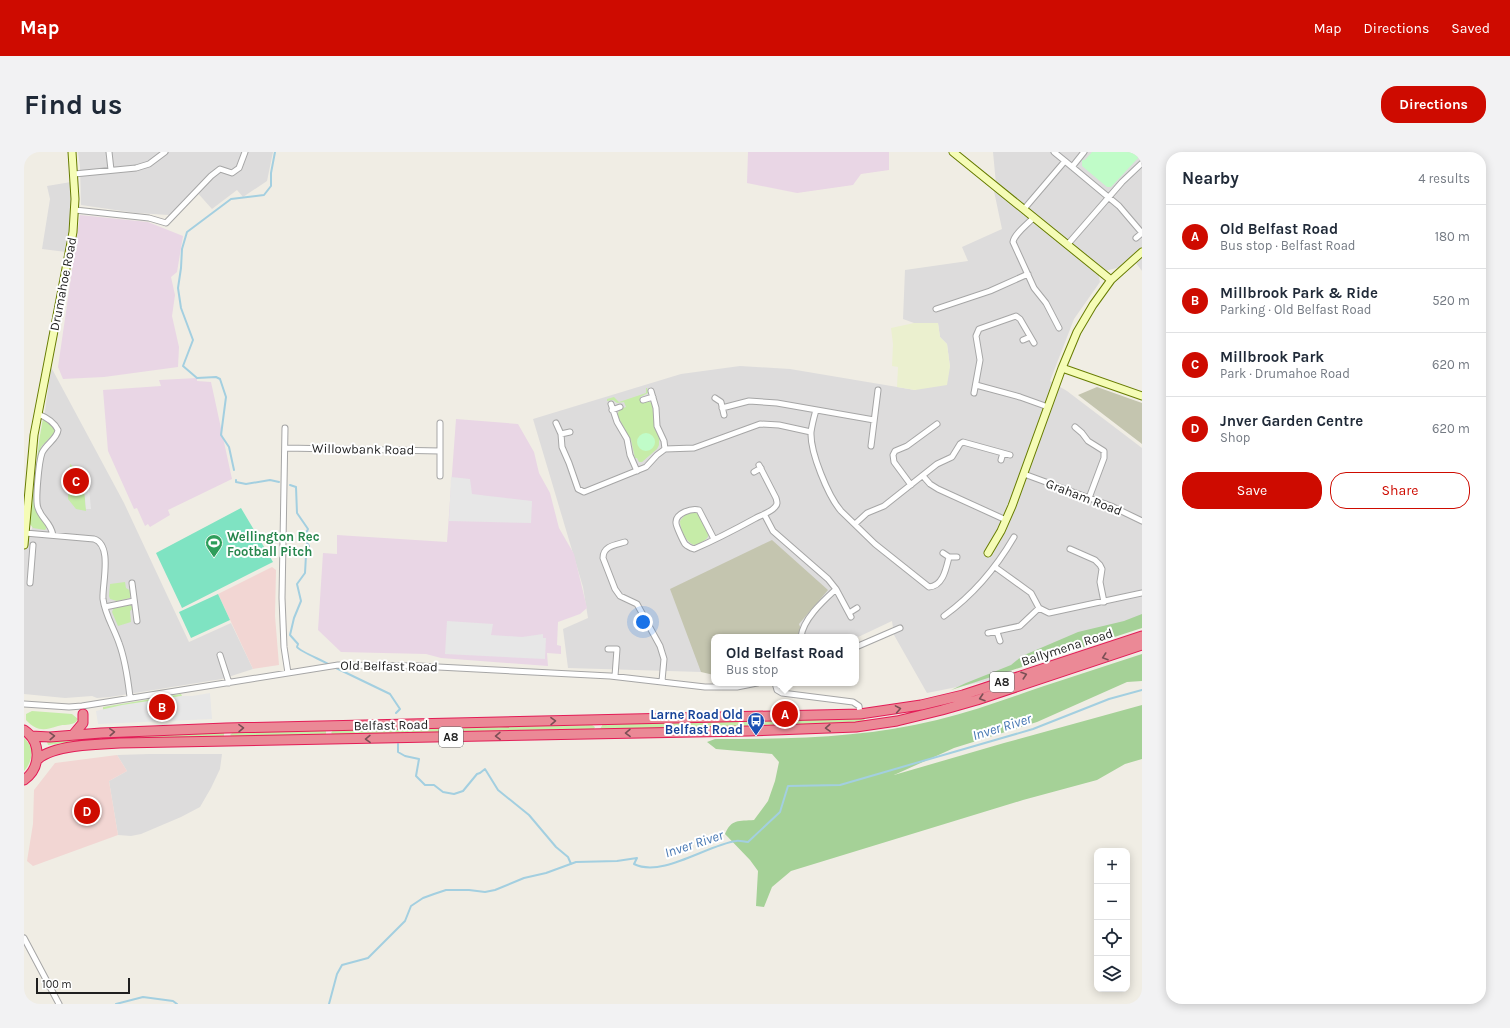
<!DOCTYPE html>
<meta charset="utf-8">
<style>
:root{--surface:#fff;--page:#f2f2f3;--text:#1f2937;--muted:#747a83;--line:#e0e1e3;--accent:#ce0b00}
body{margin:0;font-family:Karla,sans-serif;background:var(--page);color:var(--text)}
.controls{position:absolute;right:12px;bottom:12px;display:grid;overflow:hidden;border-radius:8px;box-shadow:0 2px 10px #0003}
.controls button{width:36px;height:36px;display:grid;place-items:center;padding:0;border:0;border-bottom:1px solid var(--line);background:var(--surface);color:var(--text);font:20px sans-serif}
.scale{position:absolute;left:12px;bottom:10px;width:94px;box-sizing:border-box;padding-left:4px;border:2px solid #1f1f1f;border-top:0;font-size:11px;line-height:14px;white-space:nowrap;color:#1f1f1f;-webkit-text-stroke:3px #fff;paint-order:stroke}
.you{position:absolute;left:619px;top:470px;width:14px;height:14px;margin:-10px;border:3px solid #fff;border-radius:50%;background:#1a73e8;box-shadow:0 0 0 6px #1a73e833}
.badge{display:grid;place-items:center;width:26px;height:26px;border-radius:50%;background:var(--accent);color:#fff;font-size:13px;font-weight:700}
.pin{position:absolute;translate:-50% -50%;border:2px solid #fff;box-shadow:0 1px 4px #0006}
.popup{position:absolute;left:687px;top:482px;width:148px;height:52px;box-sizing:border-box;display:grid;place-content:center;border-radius:8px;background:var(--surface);filter:drop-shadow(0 1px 3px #0005);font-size:13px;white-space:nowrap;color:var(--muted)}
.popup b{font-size:15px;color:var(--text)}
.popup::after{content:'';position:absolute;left:50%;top:100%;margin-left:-8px;border:8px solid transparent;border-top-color:var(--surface)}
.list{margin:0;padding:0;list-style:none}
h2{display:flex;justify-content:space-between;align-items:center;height:52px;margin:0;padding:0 16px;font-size:17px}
h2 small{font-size:13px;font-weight:400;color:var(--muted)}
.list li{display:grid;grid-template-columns:26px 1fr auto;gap:12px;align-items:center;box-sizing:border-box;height:64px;padding:0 16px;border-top:1px solid var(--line)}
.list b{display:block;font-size:15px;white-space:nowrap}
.list p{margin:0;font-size:13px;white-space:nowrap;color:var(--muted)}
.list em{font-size:13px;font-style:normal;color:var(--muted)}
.actions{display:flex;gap:8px;padding:12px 16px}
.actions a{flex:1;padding:9px 0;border:1px solid var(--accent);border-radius:16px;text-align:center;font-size:14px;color:var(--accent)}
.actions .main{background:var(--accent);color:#fff}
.icon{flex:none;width:22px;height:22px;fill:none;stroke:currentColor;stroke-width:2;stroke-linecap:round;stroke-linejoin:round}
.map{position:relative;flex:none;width:1118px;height:852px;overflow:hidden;border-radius:16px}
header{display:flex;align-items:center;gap:24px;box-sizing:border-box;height:56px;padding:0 20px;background:var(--accent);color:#fff}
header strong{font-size:19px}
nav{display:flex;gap:22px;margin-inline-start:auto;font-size:14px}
.intro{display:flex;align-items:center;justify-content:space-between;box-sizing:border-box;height:96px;padding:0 24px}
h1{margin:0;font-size:28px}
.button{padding:10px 18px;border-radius:16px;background:var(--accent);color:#fff;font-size:14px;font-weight:700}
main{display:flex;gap:24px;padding:0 24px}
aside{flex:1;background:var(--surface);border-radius:16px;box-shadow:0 2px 10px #0003}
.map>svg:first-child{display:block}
.residential{fill:#dddcdc}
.commercial{fill:#f2d6d3}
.industrial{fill:#e9d6e5}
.construction{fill:#c4c5af}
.farmland{fill:#ebf0cf}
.grass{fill:#c6eca8}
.forest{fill:#a5d197}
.park{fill:#c0fcc8}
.pitch{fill:#7fe3c2}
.parking{fill:#e7e7e7}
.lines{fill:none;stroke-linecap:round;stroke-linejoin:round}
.stream{stroke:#a3cfe0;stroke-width:2}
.street-casing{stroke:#a6a6a6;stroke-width:7}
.secondary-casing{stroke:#677c00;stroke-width:9}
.highway-casing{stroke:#e31c56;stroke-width:11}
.street{stroke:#fff;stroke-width:5}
.secondary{stroke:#f5fcb6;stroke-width:7}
.highway{stroke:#eb8996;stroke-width:9}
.oneway{stroke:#7b4f55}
.labels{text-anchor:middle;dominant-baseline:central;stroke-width:4;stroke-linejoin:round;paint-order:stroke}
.shield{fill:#fff;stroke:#626262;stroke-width:1}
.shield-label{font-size:12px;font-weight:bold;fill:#1f1f1f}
.street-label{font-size:13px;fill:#1f1f1f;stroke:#fff}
.leisure-label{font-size:13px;font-weight:bold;fill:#27864d;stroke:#fff;text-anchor:start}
.transit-label{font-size:13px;font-weight:bold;fill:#164399;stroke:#fff;text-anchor:end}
.water-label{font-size:14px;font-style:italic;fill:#4677b3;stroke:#fff}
</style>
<header>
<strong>Map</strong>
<nav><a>Map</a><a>Directions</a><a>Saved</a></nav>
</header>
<div class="intro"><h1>Find us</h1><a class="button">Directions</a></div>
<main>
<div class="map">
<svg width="1118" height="852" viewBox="0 0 1118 852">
<rect width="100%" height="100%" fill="#f0ede4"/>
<path class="residential" d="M54 0H249L243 29 219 45 213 38 188 57 171 38 145 63 112 61 57 53 56 15Z
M969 0H1118V119L1112 111 1081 119 972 32Z
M47 30 48 45 47 70 42 100 18 97 26 47 23 34Z
M971 36 1074 120 1076 130 1050 167 1026 229 1043 239 1118 296V466L1032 492 973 527 903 541 870 483 868 469 832 486 780 485 775 472 647 437 678 520 544 516 539 477 564 466 559 435 509 267 657 222 716 214 766 217 891 238 926 215 923 192 916 185 914 171H890L879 167 881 118 944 109 938 95 978 77 970 39Z
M27 215 100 351 165 490 207 471 229 517 198 527 86 545 73 546 68 544 41 546 0 542V382L8 377 10 340Z
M125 602H198L196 617 187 636 176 655 157 665 117 682 107 684 94 683 85 629 103 619 93 603Z"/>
<path class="commercial" d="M248 415 252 418 251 464 255 513 229 517 194 442Z
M93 603 103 619 85 629 94 683 9 714 3 709 9 672 10 638 31 611Z"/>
<path class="industrial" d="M724 0H865V18L837 22 829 33 773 41 723 31Z
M56 63 124 70 159 84 153 120 147 125 151 143 148 164 155 195 154 215 80 225 39 227 34 215Z
M173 226V229L187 230 208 327 144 358 146 363 126 375 124 372 121 374 113 356 110 357 84 299 79 238 137 234 135 228Z
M432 267 494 272 510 300 515 321 526 341 535 376 550 402 563 456 556 462 534 470 533 493 537 494V502L523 501 524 514 417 506 402 502 317 500 294 478 299 401 313 402V383L423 390Z"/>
<path class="construction" d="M1073 235 1118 251V292L1054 243Z
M748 388 804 438 775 472 780 485H690V523L677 520 646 437Z"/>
<path class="farmland" d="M890 171H914L916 185 923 192 926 215 923 233 891 238 873 235 874 215 868 214 869 192 867 176Z"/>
<path class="grass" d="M622 236H623L624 241 616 245 618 250 623 249 628 251 630 269 636 287 635 289V293L633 297 618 310H615L613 306H611L607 288 593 263 596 257 602 255 600 250 593 251 589 248 583 249V247L590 245 595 250 622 241Z
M19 266H21L31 276V280L17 295 13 329 12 352 23 375 21 378 9 376 6 372 15 289Z
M46 312 60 322 65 332 64 334H57L59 323 57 336H60L62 359 52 357 44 347Z
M671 360 676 363 685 381C684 389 676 391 670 393 662 390 656 378 656 369L661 363Z
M101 430 102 436 107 439 106 446 93 449 86 447 85 444 86 432Z
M105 452 110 456 106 459 107 470 94 474 88 460 90 455Z
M157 542 158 544 79 558V555Z
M8 559 48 562 54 567 52 570C46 574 40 572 34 574 20 579 12 579 2 568V562Z
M840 566 841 569 814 572 578 578 576 577 579 572 777 568Z
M568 573 571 575 569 579 310 584 307 581 310 577Z
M302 578V584L208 585 206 583 209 580Z
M160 581H200V586L82 588 81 585Z
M67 585 66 588 24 593 23 590Z
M0 586C11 595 9 609 0 619Z"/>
<path class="forest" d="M1118 462V476L927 538 942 531 987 513 998 504 1054 480 1100 469Z
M1118 502V529L1103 530 1013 570 930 596 870 623 980 591 1118 553V607L1101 612 1073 628 999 648 767 719 748 735 740 755 732 754 734 719 726 708 701 682C707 667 715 669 730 668L744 649 751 629 755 610 748 602 692 597 683 590 691 587C766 587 841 586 913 568 950 559 985 546 1020 534 1053 523 1085 513 1118 502Z"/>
<path class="park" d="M1068 0H1115L1116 3 1115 5 1087 35H1083L1058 14V8H1061Z
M613 290a9 9 0 1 1 18 0a9 9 0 1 1-18 0Z
M48 322 59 323 57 337 46 335Z"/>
<path class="pitch" d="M217 356 249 410 158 456 132 401Z
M194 442 206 468 167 486 155 460Z"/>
<path class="parking" d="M427 325 446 327 448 342 508 349 507 371 425 369Z
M65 335 67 357H62L60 336Z
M423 469 469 472 467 483 498 485 519 482V486H522L521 507 421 502Z
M186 541 188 567 74 572 72 559 98 553 158 544H168Z"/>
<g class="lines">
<path class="stream" d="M210 318 205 295 197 283 202 245 196 227 192 225 173 226 159 214 169 188 157 156 154 136 157 116 158 97 163 80 207 47 240 43 247 34V21L251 0
M212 328V330L222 332 246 328 255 330
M266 333 272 335 273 361 284 377 280 386 285 394 282 403 281 421 273 432 277 449 270 466 266 483 274 492 273 495C277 500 298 508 306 513
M310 515 366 542 376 557 372 561
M374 592V600L381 604 395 607 392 624 401 633H410L419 640 430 642 439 639 453 622 456 621 461 617 474 638 505 663 532 695 544 705 547 712
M92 852 119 845 149 849 153 852
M305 852 313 822 318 813 344 806 381 769 387 754 399 746 410 742 422 738H445L461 740 471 738 500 726 522 721 552 710 593 709 613 706 610 712C638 726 683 693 712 689 715 688 720 690 724 690L756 660 764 634 816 633 1009 577 1085 547 1118 538"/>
<defs>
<path id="street" d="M85 0 87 18
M1030 0 1041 9
M1048 15 1060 0
M50 22 112 16 125 12 141 0
M1000 57 1041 9 1095 54 1118 81
M51 58 125 66 142 71 187 24 196 17 208 21 215 16 221 0
M1010 65C1004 72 990 82 989 90L1010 136 1022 151 1035 176
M1112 86 1118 81
M1044 92 1098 30 1118 11
M912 157 966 139 1004 122
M999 188 1006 185
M952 233 996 245 1024 255
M627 239 632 256 633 274 640 289 641 297
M950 241 956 208 952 184 955 177 992 164 996 167 1010 191
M691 246 697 250 700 263
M619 248 629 245
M587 252 593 270 603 287 606 303 613 319
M698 256 725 249 753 251 850 268
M588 258 596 255
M792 258C790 265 788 273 787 280 786 300 804 344 817 359L851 392 905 435C919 434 922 417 925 405
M14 262C22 265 30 270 34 278 33 287 22 292 18 301 15 309 11 349 14 356 18 368 26 369 29 383
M416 271V324
M532 271 537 282 538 295 545 311 554 337 560 340 622 315 633 303 641 297 670 296 736 272 755 273 787 280
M1051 275 1058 281 1064 289 1080 299V306L1065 346
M261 276 258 446 260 495 264 521
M537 282 546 280
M847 294 854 238
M261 296 416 299
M977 308 979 301
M730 320 737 316
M1000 322 1087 354 1118 369
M899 324 906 332 914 337 982 368
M887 333 870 310 869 303 871 299 883 294 913 272
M740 362 749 379 804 427 812 437 827 465
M831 372 843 361 860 354 913 312 928 305 936 292 939 290 986 303
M1 381 70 387C89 393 78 432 79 447 81 463 90 476 95 491 101 507 104 528 106 545
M690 387 675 358C668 356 651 361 652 371 652 374 659 389 661 392 663 394 667 396 670 397 691 388 712 377 732 366 738 363 747 360 751 355 754 352 753 350 752 346L735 313
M601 390C591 393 579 394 579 406L591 437 596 444 613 452 636 494 640 507 638 529
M1046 397 1071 408 1076 413 1078 417 1076 430 1080 450
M919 401 925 405H933
M971 415 1007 441 1015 456 1025 461 1118 441
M6 431 9 393
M108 431 113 469
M81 455 110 449
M825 461 833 456
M920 464C949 443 972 416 990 385
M973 480 976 489
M964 481 996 474 1015 456
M777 485C779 467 799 449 812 437
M832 495 876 476
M584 497H593L591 524
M196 503 205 531
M751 531 753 538 758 541 829 550 835 554 836 562
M0 552 45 555 58 554 314 513 395 514 586 524 681 535H713L733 531
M0 786 35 852"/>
<path id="secondary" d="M929 0 1087 128
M1038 216 1118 244
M0 393 10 283 49 80 51 47 48 0
M964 401 977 379 988 354 1038 216 1053 180 1069 153 1087 128 1118 100"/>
<path id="highway" d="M0 578C18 590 17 616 0 628
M49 583 59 571V562
M7 584 26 585 77 581 202 576 836 562 897 553 939 543 1118 484
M14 607C30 593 74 592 96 591L724 579 832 575 873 569 918 558 953 548 1118 493"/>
</defs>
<use href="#street" class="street-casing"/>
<use href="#secondary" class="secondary-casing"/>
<use href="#highway" class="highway-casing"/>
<use href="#street" class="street"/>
<use href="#secondary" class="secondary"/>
<use href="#highway" class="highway"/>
</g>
<defs><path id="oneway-chevron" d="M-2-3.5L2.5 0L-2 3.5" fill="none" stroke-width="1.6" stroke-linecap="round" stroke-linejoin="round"/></defs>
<g class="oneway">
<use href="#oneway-chevron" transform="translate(1081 505) rotate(161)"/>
<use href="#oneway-chevron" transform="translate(1000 523) rotate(-18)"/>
<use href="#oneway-chevron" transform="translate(958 546) rotate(162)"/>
<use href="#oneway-chevron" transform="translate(874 557) rotate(-10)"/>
<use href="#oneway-chevron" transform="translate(529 569) rotate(-1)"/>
<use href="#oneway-chevron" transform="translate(217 576) rotate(-1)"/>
<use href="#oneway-chevron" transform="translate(804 576) rotate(177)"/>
<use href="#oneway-chevron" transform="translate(88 580) rotate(-3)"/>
<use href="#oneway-chevron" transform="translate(604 581) rotate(179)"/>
<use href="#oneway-chevron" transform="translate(28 584) rotate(-3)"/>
<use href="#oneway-chevron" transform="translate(474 584) rotate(179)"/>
<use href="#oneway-chevron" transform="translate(344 587) rotate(179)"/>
</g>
<defs>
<symbol id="stadium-pin" viewBox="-11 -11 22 30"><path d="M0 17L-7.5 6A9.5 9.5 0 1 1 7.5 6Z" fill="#2e9e5b" stroke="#fff"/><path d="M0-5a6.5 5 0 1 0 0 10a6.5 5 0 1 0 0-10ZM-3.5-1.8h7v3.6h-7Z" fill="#fff"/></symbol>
<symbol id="bus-pin" viewBox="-11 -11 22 30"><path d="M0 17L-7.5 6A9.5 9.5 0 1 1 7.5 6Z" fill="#1a4fb4" stroke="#fff"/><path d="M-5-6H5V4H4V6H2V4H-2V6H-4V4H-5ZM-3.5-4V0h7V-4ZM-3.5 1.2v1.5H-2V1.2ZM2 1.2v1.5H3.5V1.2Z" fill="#fff"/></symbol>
</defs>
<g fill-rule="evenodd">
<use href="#stadium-pin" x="180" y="381" width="20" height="27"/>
<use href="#bus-pin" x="722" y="559" width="20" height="27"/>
</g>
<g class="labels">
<g class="shield">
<rect x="966" y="520" width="24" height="20" rx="3"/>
<rect x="415" y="575" width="24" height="20" rx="3"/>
</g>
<g class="shield-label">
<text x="978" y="530">A8</text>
<text x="427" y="585">A8</text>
</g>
<g class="street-label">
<text transform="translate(39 132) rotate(-79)">Drumahoe Road</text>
<text transform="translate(339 297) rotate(1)">Willowbank Road</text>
<text transform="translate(1060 345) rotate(21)">Graham Road</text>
<text transform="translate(1043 495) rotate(-18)">Ballymena Road</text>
<text transform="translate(365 514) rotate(1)">Old Belfast Road</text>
<text transform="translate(367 573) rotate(-1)">Belfast Road</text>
</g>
<g class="leisure-label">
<text x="203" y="384">Wellington Rec<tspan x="203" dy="15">Football Pitch</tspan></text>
</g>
<g class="transit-label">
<text x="719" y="562">Larne Road Old<tspan x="719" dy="15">Belfast Road</tspan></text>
</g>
<g class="water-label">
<text transform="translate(978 575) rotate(-17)">Inver River</text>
<text transform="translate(670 692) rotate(-18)">Inver River</text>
</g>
</g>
</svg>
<div class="controls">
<button>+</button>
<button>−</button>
<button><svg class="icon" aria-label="locate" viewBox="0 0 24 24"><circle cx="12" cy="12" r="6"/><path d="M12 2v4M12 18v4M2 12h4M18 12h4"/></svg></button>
<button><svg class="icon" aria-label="layers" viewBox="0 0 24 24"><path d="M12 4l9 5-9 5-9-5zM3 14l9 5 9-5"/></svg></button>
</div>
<div class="scale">100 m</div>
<div class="you"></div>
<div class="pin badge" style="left:761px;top:562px">A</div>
<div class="popup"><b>Old Belfast Road</b>Bus stop</div>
<div class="pin badge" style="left:138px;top:555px">B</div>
<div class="pin badge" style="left:52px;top:329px">C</div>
<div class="pin badge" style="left:63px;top:659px">D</div>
</div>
<aside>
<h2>Nearby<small>4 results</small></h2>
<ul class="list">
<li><span class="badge">A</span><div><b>Old Belfast Road</b><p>Bus stop · Belfast Road</p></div><em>180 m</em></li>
<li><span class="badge">B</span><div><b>Millbrook Park &amp; Ride</b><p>Parking · Old Belfast Road</p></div><em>520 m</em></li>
<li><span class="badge">C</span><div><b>Millbrook Park</b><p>Park · Drumahoe Road</p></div><em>620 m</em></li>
<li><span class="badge">D</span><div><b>Jnver Garden Centre</b><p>Shop</p></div><em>620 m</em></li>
</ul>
<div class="actions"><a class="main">Save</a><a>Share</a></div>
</aside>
</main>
